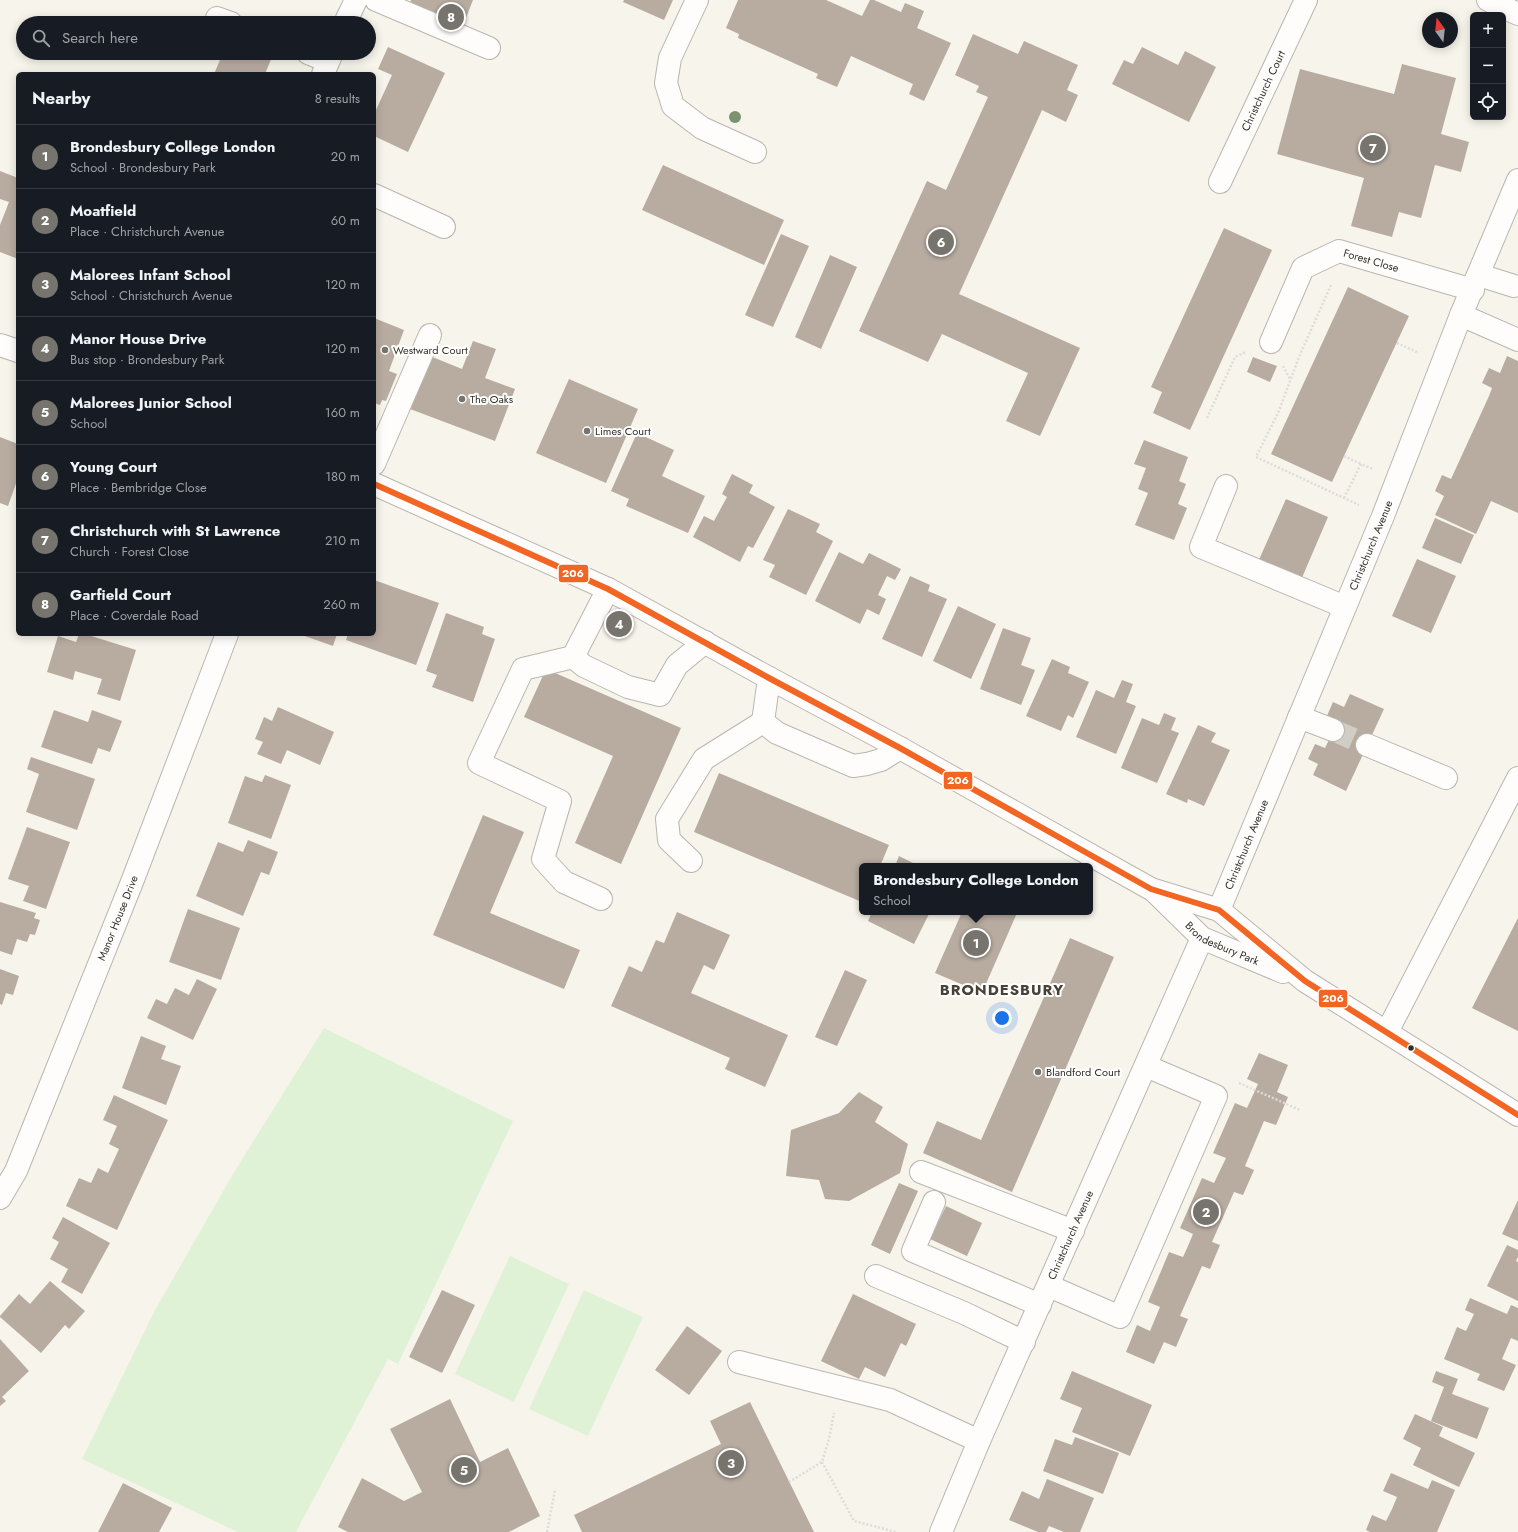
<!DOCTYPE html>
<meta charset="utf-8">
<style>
:root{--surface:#171b24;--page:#20242c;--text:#f1f3f6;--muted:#9ea1a6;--line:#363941;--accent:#76746c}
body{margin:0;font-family:Jost,sans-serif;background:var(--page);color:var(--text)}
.controls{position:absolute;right:12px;top:12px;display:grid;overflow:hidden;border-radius:6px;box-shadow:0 2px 10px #0003}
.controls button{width:36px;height:36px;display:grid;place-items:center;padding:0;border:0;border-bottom:1px solid var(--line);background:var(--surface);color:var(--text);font:20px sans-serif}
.compass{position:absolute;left:1422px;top:12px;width:36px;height:36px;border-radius:50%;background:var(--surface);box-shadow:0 2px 10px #0003;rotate:345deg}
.you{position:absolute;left:1002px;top:1018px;width:14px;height:14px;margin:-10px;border:3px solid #fff;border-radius:50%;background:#1a73e8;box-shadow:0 0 0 6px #1a73e833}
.badge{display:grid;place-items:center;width:26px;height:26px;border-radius:50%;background:var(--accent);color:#fff;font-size:13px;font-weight:700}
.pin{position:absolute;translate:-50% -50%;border:2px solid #fff;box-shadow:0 1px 4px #0006}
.popup{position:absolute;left:859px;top:863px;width:234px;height:52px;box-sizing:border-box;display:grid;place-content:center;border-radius:6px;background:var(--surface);filter:drop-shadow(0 1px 3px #0005);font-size:13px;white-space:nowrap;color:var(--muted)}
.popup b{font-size:15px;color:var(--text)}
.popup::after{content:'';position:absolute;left:50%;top:100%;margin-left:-8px;border:8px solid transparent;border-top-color:var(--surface)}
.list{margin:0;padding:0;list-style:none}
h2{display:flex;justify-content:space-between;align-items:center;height:52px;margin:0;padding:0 16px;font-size:17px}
h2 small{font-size:13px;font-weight:400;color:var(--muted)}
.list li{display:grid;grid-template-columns:26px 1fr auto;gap:12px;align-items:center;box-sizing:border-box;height:64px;padding:0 16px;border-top:1px solid var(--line)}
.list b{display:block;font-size:15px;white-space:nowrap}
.list p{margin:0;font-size:13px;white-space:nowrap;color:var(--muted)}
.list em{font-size:13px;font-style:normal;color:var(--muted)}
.icon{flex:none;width:22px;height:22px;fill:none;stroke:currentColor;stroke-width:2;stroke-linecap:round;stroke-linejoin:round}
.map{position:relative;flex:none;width:1518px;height:1532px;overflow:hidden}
.search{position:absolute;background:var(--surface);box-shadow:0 2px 10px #0003;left:16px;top:16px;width:360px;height:44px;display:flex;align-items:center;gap:10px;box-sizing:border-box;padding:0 14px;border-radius:22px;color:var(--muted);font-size:15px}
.panel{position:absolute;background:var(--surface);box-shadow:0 2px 10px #0003;left:16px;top:72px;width:360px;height:564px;border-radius:6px}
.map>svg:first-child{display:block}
.green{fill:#e0f2d6}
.building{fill:#b8aca1}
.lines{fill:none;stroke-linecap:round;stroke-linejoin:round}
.minor-tunnel{stroke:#cfcdc4;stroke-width:22;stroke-dasharray:22 11;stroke-linecap:butt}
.minor-casing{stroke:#b9b6b0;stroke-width:24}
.major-casing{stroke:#b9b6b0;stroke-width:24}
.path{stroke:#dddcd9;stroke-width:2.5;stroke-dasharray:2 2;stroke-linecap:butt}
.minor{stroke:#fefdfc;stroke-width:22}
.major{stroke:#fefdfc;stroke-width:22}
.bus-1-casing{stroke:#fff;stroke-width:9}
.bus-1{stroke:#f26522;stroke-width:6}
.tree{fill:#7b916f}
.poi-dot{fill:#76746c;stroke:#fff;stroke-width:1.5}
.bus-dot{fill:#312f28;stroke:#fff;stroke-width:1.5}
.labels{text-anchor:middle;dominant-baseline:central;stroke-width:4;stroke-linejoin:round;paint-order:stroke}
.street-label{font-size:11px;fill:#312f28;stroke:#fff}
.poi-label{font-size:11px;fill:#312f28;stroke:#fff;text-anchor:start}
.district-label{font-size:15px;font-weight:bold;letter-spacing:1px;fill:#474235;stroke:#fff}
.line-badge{stroke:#fff;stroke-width:1.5}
.badge-label{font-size:11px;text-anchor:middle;font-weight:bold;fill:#fff}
</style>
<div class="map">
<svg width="1518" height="1532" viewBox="0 0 1518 1532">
<rect width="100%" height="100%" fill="#f7f4eb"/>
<path class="green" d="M324 1028 513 1121 398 1364 388 1359 296 1532H238L82 1459 154 1312 233 1174Z
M510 1256 569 1284 514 1402 455 1374Z
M584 1290 643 1317 588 1436 529 1409Z"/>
<path class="building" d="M411 0H473L462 28 409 6Z
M624 0H673L664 20 623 2Z
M738 0H826L862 16 870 0H874L901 12 905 3 924 11 917 28 951 43 924 101 909 94 913 84 851 56 837 87 816 78 818 74 738 38 739 34 726 28Z
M973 34 1018 54 1024 41 1078 65 1067 90 1078 95 1066 122 1042 110 959 294 1080 348 1040 436 1006 421 1028 373 942 334 928 362 859 331 927 181 946 190 988 97 976 92 979 86 955 75Z
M388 47 445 73 408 152 374 136V109L376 110 392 75 378 69Z
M1142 47 1178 65 1185 51 1216 67 1189 122 1112 84 1124 60 1133 64Z
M223 53H263L272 57 265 74H214Z
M1402 64 1456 78 1441 134 1469 142 1461 172 1435 165 1421 218 1399 212 1392 237 1351 226 1364 178 1277 154 1300 69 1394 94Z
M663 165 784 220 764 265 642 210Z
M0 171 18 178V259L0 252V225L9 202 0 199Z
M1224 228 1272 250 1190 430 1153 413 1162 392 1151 387Z
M781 234 809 246 773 327 745 315Z
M830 255 857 267 821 349 795 337Z
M1348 287 1409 316 1332 482 1271 454Z
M374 318 404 330 389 371 397 374 386 401 382 400 380 405 374 403Z
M473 341 496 349 485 378 515 389 495 441 410 409 430 356 462 369Z
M1507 356 1518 361V513L1491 501 1476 534 1435 515 1444 496 1435 491 1442 475 1451 479 1489 396 1492 388 1482 383 1489 368 1500 373Z
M1253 357 1277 366 1270 382 1247 372Z
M569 379 638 409 606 483 536 453Z
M637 433 674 450 662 476 705 496 688 533 626 506 629 499 611 491Z
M0 437 18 444V478L8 506 0 503Z
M1144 440 1188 457 1179 481 1186 484 1178 504 1187 508 1174 540 1135 525 1148 493 1138 489 1146 468 1134 464Z
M732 474 753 485 749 493 775 507 753 548 748 546 740 562 693 537 704 516 714 521 727 497 722 494Z
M1286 499 1328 517 1301 580 1258 562Z
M788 509 820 524 816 532 833 541 806 595 769 577 775 565 763 560Z
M1435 518 1474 535 1461 564 1422 548Z
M839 552 863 564 869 553 901 569 895 580 887 576 878 595 886 599 879 615 867 609 860 624 815 601Z
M1417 559 1456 576 1431 633 1392 616Z
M910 576 930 585 928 591 947 599 922 657 882 639Z
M374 580 439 603 416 665 346 640 348 634H374Z
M958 606 996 624 971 679 933 661Z
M446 613 484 627 482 634 495 639 473 702 432 687 437 675 426 671Z
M1003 628 1031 638 1021 665 1035 670 1021 705 980 689Z
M79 634H85L136 650 120 701 97 694 102 679 75 671 73 680 47 672 58 636 76 642Z
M299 634H337L333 646Z
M1052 659 1070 667 1068 673 1089 682 1073 718 1068 715 1061 731 1026 716Z
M546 669 681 728 621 864 575 843 613 756 524 717Z
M1122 680 1133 684 1126 702 1136 706 1116 754 1076 737 1096 690 1114 698Z
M1350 694 1384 709 1346 791 1313 775 1318 764 1308 759 1315 744 1325 748 1337 723 1326 718 1333 702 1344 707Z
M278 707 334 732 320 765 287 750 281 764 257 754 263 742 255 739 264 717 272 721Z
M54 710 88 722 92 710 122 721 110 752 98 748 92 764 41 747Z
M1164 713 1176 718 1171 730 1179 733 1157 783 1121 768 1142 718 1159 725Z
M1198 725 1216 733 1211 742 1230 750 1204 806 1188 799 1187 803 1166 794Z
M31 757 95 779 77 830 26 812 39 774 27 769Z
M719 773 889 845 880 866H862V902L694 832Z
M265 775 291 785 271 839 228 823 245 776 262 782Z
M483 815 524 832 490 913 580 950 564 989 433 935Z
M27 827 70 842 46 909 23 901 29 886 8 879Z
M248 840 278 852 269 875 261 872 243 916 196 896 218 842 243 852Z
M899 856 919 866H895Z
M0 902 36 913 34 918 40 920 35 935 30 934 27 942 17 939 12 955 0 951Z
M188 909 240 928 221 980 169 962Z
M677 912 730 935 714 970 704 965 691 993 788 1035 765 1087 725 1069 730 1058 611 1006 629 966 642 972 656 940 664 943Z
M872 912H930L914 944 868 921Z
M962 912H1014L1017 913 982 993 935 973Z
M1518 918V1031L1472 1008Z
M1070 938 1114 957 1012 1192 923 1153 937 1121 981 1140Z
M0 969 19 976 13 995 6 993 2 1005 0 1004Z
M845 970 867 980 837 1046 815 1037Z
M197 979 217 989 193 1040 147 1018 156 999 167 1004 175 988 189 995Z
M141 1036 166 1046 161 1059 181 1066 166 1105 122 1088Z
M1259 1053 1288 1065 1277 1092 1288 1097 1276 1125 1264 1121 1245 1166 1254 1170 1243 1195 1234 1192 1212 1242 1220 1245 1210 1269 1202 1266 1180 1316 1188 1319 1176 1347 1164 1342 1154 1364 1126 1352 1137 1325 1150 1331 1160 1307 1148 1302 1169 1252 1183 1257 1188 1246 1193 1234 1180 1228 1202 1178 1214 1183 1226 1158 1213 1153 1235 1103 1247 1108 1258 1084 1247 1079Z
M859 1092 883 1107 875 1122 908 1144 900 1173 849 1201 825 1199 819 1180 786 1176 791 1130 839 1113Z
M114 1095 168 1120 117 1230 66 1206 79 1178 91 1183 98 1168 108 1173 119 1149 109 1144 117 1126 103 1120Z
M899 1183 918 1191 890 1254 871 1245Z
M1518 1200V1241L1502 1234Z
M946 1206 982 1223 967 1256 930 1239Z
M63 1217 110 1243 82 1294 61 1282 68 1269 50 1259 59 1242 52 1238Z
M1507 1245 1518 1250V1257L1516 1261 1518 1262V1301L1487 1286Z
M50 1281 85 1311 69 1329 65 1325 41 1353 0 1317V1316L19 1294 30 1304Z
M442 1290 475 1305 442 1373 409 1357Z
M853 1294 916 1324 906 1346 901 1343 885 1377 865 1367 859 1379 821 1361Z
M1470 1298 1507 1314 1511 1305 1518 1308V1341L1511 1338 1502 1359 1516 1365 1504 1391 1477 1380 1480 1374 1444 1359 1457 1327 1466 1331 1474 1314 1465 1310Z
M687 1326 722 1351 689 1395 655 1370Z
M0 1339 29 1371 2 1397 6 1401 0 1406Z
M1072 1371 1152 1405 1130 1456 1072 1432 1082 1408 1060 1399Z
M1436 1371 1458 1379 1452 1394 1489 1408 1477 1439 1431 1421 1444 1387 1432 1382Z
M450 1399 480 1462 508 1448 540 1516 509 1532H348L338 1527 362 1478 404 1501 422 1492 390 1429Z
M750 1402 814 1532H582L574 1515 721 1444 710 1421Z
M1415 1414 1443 1427 1439 1436 1475 1453 1459 1487 1413 1465 1421 1448 1403 1439Z
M1075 1437 1119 1453 1103 1494 1043 1471 1055 1439 1072 1445Z
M1391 1473 1428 1489 1432 1480 1455 1490 1437 1532H1370L1366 1530 1372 1515 1386 1521 1392 1509 1397 1497 1383 1491Z
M1047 1479 1094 1498 1080 1532H1064L1049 1526 1046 1532H1038L1009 1520 1022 1491 1039 1499Z
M123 1483 172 1508 159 1532H98Z"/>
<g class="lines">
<path class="minor-tunnel" d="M1333 730 1367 745"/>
<defs>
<g id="minor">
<path d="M376 0 489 48"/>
<path d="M697 0 670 58 666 83 673 106 702 128 755 152"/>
<path d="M217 18 231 23"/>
<path d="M345 23 356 0"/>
<path d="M308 53 328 61"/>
<path d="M323 74 332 53"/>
<path id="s1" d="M1220 182 1306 0"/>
<path d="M374 195 444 227"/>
<path d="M1479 275 1514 286"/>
<path d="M1461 315 1518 340"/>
<path id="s2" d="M1271 342 1303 268 1339 251 1473 290"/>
<path d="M0 345 18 351"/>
<path d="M374 464 430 335"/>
<path d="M374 484 608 589 769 678 900 748 1151 889 1219 910 1305 981 1518 1115"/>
<path d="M1226 486 1201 547 1345 607"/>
<path d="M573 657 584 666 628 687 660 695 677 665 705 642"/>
<path d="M1299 717 1333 730"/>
<path d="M763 722 769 678"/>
<path d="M1367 745 1446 778"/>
<path d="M691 861 669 840 667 819 704 759 763 722 777 733 853 766 867 764 881 760 900 748"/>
<path id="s3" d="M1155 892 1202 938 1283 972"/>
<path d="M601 899 564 882 543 859 560 801 479 763 523 669 573 657 608 589"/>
<path id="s4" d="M1219 910 1383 516 1461 315 1518 180"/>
<path d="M1387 1032 1518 778"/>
<path d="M921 1172 1073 1231"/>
<path id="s5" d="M0 1198 16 1171 132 882 227 634"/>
<path d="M934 1202 913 1251 1040 1305"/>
<path d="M876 1276 964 1313 1024 1342"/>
<path d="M1049 1286 1120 1317 1216 1096 1146 1066"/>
<path d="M739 1362 890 1400 979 1441"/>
<path id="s6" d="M941 1532 979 1441 1202 938"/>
</g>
<path id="major" d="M1488 0 1518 14"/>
</defs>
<use href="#minor" class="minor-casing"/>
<use href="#major" class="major-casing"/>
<path class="path" d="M1331 285 1299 357 1278 413 1256 457 1359 505
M1397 343 1419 353
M1283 366 1290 379
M1207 418 1235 357 1246 352
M1344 456 1361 464
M1344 498 1361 464 1373 469
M1239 1083 1300 1110
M822 1462 854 1521 896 1532
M789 1482 822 1462 829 1439 834 1413
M547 1532 555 1490"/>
<use href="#minor" class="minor"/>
<use href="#major" class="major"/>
<defs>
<path id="bus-1" d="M374 484 608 589 769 678 900 748 1151 889 1219 910 1305 981 1518 1115"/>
</defs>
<use href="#bus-1" class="bus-1-casing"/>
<use href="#bus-1" class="bus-1"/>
</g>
<circle class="tree" cx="735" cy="117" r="6"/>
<g class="poi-dot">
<circle cx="385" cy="350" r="4"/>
<circle cx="462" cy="399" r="4"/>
<circle cx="587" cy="431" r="4"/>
<circle cx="1038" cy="1072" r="4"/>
</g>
<circle class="bus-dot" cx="1411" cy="1048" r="3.5"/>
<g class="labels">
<g class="street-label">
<text stroke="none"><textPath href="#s1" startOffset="101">Christchurch Court</textPath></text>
<text stroke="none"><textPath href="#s2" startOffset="154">Forest Close</textPath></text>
<text stroke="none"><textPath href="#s4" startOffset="395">Christchurch Avenue</textPath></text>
<text stroke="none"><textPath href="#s4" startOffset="71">Christchurch Avenue</textPath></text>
<text stroke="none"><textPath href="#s5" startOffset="304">Manor House Drive</textPath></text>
<text stroke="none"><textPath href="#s3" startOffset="86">Brondesbury Park</textPath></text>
<text stroke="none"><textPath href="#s6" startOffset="324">Christchurch Avenue</textPath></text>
</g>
<g class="poi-label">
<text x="393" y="350">Westward Court</text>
<text x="470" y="399">The Oaks</text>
<text x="595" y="431">Limes Court</text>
<text x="1046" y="1072">Blandford Court</text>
</g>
<g class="district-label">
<text x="1002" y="990">BRONDESBURY</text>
</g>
</g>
<g class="line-badge">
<rect x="558" y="564" width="31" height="19" rx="4" fill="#f26522"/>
<rect x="943" y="771" width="30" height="19" rx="4" fill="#f26522"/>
<rect x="1318" y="989" width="30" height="19" rx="4" fill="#f26522"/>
</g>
<g class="badge-label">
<text x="573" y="577">206</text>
<text x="958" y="784">206</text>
<text x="1333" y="1002">206</text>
</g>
</svg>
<div class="controls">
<button>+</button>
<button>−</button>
<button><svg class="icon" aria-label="locate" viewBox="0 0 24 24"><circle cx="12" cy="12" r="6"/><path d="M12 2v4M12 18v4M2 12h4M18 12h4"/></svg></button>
</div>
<svg class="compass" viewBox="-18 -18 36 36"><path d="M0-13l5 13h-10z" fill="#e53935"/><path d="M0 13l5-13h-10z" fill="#9ea1a6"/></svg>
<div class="you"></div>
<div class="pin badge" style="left:976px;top:943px">1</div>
<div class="popup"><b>Brondesbury College London</b>School</div>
<div class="pin badge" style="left:1206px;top:1212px">2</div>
<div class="pin badge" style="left:731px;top:1463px">3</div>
<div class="pin badge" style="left:619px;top:624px">4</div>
<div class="pin badge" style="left:464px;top:1470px">5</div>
<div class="pin badge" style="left:941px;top:242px">6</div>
<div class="pin badge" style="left:1373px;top:148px">7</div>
<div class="pin badge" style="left:451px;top:17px">8</div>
<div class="search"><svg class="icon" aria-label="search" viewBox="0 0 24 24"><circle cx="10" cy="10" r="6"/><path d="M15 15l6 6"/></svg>Search here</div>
<section class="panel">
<h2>Nearby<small>8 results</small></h2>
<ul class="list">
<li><span class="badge">1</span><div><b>Brondesbury College London</b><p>School · Brondesbury Park</p></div><em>20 m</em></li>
<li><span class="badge">2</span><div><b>Moatfield</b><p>Place · Christchurch Avenue</p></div><em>60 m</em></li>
<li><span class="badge">3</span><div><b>Malorees Infant School</b><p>School · Christchurch Avenue</p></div><em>120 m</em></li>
<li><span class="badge">4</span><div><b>Manor House Drive</b><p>Bus stop · Brondesbury Park</p></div><em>120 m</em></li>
<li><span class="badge">5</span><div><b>Malorees Junior School</b><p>School</p></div><em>160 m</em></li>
<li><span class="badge">6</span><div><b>Young Court</b><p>Place · Bembridge Close</p></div><em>180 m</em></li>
<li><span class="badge">7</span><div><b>Christchurch with St Lawrence</b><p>Church · Forest Close</p></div><em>210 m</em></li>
<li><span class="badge">8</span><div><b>Garfield Court</b><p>Place · Coverdale Road</p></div><em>260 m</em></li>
</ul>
</section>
</div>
